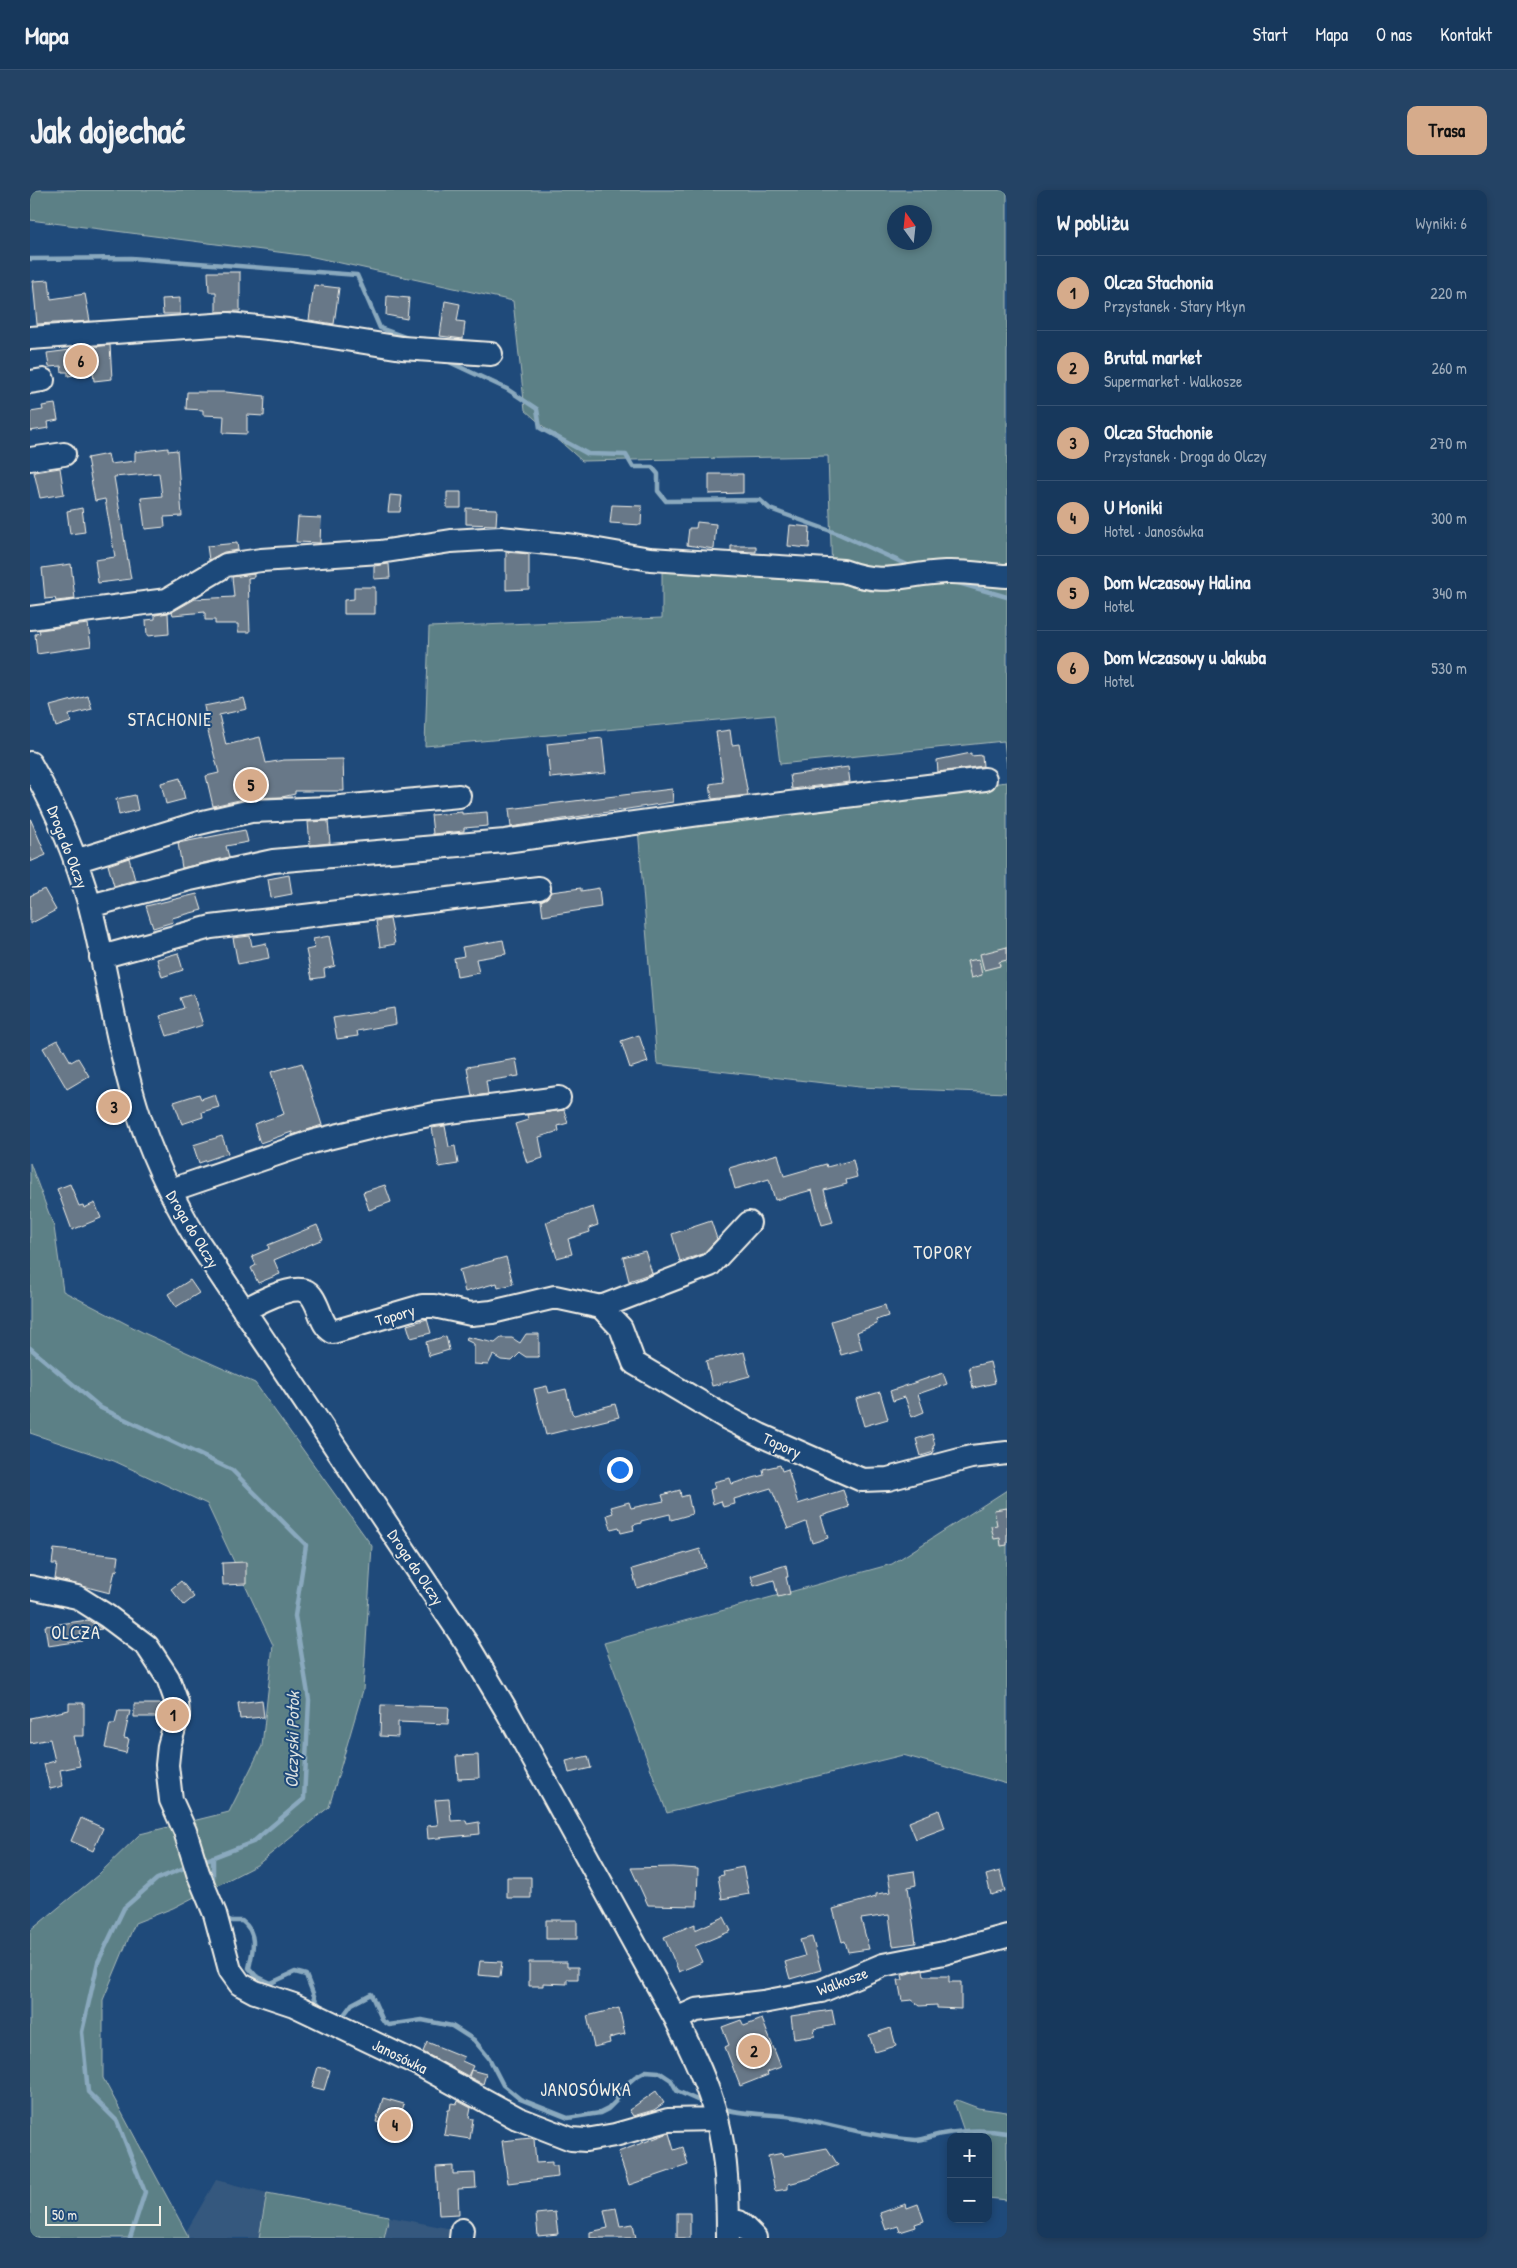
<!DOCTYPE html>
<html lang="pl">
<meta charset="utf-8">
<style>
:root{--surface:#17385c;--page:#244365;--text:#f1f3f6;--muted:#9eacbb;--line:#365272;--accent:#d6ab8b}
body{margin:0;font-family:"Patrick Hand",sans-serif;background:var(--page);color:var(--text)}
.controls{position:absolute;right:15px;bottom:15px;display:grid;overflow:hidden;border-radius:10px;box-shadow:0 2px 8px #0003}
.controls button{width:45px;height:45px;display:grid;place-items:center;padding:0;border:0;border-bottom:1px solid var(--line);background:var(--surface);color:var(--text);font:25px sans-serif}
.compass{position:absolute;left:857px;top:15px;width:45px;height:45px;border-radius:50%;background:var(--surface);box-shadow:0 2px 8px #0003;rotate:345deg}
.scale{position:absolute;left:15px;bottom:12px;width:116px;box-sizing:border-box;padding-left:5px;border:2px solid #f4f1e8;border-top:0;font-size:14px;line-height:18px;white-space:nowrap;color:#f4f1e8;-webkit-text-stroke:4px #1f4a7a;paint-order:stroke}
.you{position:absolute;left:589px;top:1279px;width:18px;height:18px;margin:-12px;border:4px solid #fff;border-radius:50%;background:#1a73e8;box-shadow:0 0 0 8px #1a73e833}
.badge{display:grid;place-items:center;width:32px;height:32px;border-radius:50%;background:var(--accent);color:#111;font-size:16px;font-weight:700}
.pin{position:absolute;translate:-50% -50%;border:2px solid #fff;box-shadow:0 1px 5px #0006}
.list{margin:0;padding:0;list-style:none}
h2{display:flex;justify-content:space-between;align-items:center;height:65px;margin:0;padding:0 20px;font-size:21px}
h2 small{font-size:16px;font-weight:400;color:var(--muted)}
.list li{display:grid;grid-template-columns:32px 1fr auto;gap:15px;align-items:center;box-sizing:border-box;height:75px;padding:0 20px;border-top:1px solid var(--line)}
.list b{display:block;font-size:19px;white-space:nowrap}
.list p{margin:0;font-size:16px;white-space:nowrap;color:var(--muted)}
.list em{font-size:16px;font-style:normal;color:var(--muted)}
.map{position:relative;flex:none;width:977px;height:2048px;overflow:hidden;border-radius:10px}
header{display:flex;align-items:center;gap:30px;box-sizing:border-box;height:70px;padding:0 25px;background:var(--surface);border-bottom:1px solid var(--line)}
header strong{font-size:24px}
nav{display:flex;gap:28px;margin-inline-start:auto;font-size:18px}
.intro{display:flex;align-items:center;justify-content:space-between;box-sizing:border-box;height:120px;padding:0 30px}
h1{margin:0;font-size:35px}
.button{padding:12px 22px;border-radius:10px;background:var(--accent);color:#111;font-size:18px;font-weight:700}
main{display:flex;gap:30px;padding:0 30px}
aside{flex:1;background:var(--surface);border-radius:10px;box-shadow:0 2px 8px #0003}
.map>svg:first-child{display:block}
.built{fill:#35587e}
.green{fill:#5b8086;stroke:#a8b8b7;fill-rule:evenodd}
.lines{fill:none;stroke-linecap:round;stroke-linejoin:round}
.stream{stroke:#8aa9be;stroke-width:4.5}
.building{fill:#687888;stroke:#f4f1e8}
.minor-casing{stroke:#f4f1e8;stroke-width:26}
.minor{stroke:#1f4a7a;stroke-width:22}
.labels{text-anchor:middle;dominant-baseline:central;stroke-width:4;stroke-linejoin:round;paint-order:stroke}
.street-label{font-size:16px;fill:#f4f1e8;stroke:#1f4a7a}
.neighbourhood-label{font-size:18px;letter-spacing:1px;fill:#f4f1e8;stroke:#1f4a7a}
.water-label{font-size:18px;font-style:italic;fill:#dadfde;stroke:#1f4a7a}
</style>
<header>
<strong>Mapa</strong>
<nav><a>Start</a><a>Mapa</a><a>O nas</a><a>Kontakt</a></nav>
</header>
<div class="intro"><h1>Jak dojechać</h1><a class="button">Trasa</a></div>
<main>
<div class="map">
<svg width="977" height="2048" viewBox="0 0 977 2048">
<rect width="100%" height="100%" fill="#1f4a7a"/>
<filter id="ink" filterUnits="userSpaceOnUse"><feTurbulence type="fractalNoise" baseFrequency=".02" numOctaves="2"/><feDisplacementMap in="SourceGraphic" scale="10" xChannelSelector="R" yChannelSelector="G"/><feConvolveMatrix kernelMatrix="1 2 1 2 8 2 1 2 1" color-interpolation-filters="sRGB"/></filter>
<g filter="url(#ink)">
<path class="built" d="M186 1990 237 2003 422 2039 421 2048H158L156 2042Z"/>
<path class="green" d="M0 0H977V577L974 551 750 574 744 525 395 556 399 437 632 428V382L802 385 798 266 552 271 495 220 483 111 279 66 0 30ZM864 22H894V52H864Z
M977 592V903L829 897 627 874 608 638Z
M0 973 24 1037 33 1101 116 1144 225 1193 342 1356 333 1500 299 1617 227 1675 143 1718 105 1733 73 1810V1888L156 2042 158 2048H0V1741L68 1685 110 1644 199 1622 232 1556 243 1455 177 1314 84 1271 0 1243Z
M977 1300V1594L873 1565 637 1623 574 1453 862 1374Z
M927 1910 948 1918 977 1922V2010L958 2008V1947H936L924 1912Z
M237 2003 359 2026 354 2048H229Z"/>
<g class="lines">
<path class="stream" d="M0 69 101 68 327 85 350 138 378 148
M415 170 477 199 507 219 510 238 558 264 596 265 603 277H622L628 284V301L636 311 730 310 740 319 809 344 882 377
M925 392 977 407
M0 1158 71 1218 202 1280 276 1355 265 1426 279 1510 274 1609 223 1652 171 1672
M183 1667V1696
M194 1728 202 1731H212C228 1743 223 1760 219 1778L226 1786 241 1793 265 1782 276 1785 286 1811 292 1818
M307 1825 313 1826 322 1814 341 1804 353 1831 359 1835 392 1830 422 1836 444 1850 459 1868 473 1895 490 1909 538 1928 570 1923 578 1919 586 1911 590 1900 605 1887 616 1881 629 1882 641 1890 647 1901 674 1913
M691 1918C716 1926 744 1923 770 1928 809 1937 846 1947 886 1950 894 1950 904 1945 912 1944 933 1940 956 1939 977 1943
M100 2048 115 2002 87 1931 58 1902 52 1842 68 1772 94 1718 127 1689 159 1676"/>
</g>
<path class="building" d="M178 82H210V121L186 122V102H179Z
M19 90 21 109 55 104 60 131 7 134 3 91Z
M284 95 309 98 304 134 279 130Z
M357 106 379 108 377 129 356 125Z
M150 108V124H133L132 109Z
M415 111 430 114 427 131 435 132 433 149 410 146Z
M80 155 82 189 64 191 63 182 38 186V182H32L31 176 19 177 17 163Z
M157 202H196L235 206 234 226 217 225V244L193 243 194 226 173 225V220L156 219Z
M25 214 28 230 18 232 19 238 0 241V222L13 220 12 216Z
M138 258V261L147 260 152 326 134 327 135 337 115 339 111 308 132 306 129 283 84 287 101 389 68 393 65 370 85 367 75 309 65 311 57 268 78 264 80 274 105 271V262Z
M30 278 34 304 10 308 4 282Z
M679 284H713V303L679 304Z
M417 302H431V318H417Z
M360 305 372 306 370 322H358Z
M582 315 612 316 611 335 580 333Z
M52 318 55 342 40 344 37 321Z
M436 318 467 319 466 335 436 334Z
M268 327 291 328 290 353 266 352Z
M667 332 686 334 684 359 657 355 659 338H666Z
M760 335 780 337 779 358 758 356Z
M207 353 208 360 194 362 179 370 177 356Z
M701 356H726V362L701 361Z
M476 362 499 364V399L476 400Z
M41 374 45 409 26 411 25 408 15 409 12 378Z
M359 374 360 388 344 389V376Z
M224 384V387L218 388 220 442H208V434H185V430H175V422L143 425 142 422 165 409 204 407 202 387Z
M324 397H345V424H314V410L324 409Z
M138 423 139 444 117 446 116 430 125 429V425Z
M58 434 61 456 7 464 5 444 10 443 9 440Z
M58 506 62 519 39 525 41 532 26 537 20 516Z
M214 508 217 519 189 525 196 555 230 547 236 573 254 570 313 569 314 601H265V604L252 607 218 608 183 616 176 586 189 583 177 538 178 537 174 516Z
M700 540 702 555 709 554 718 605 682 609 680 594 693 592 686 542Z
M572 548 576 583 520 588 517 554Z
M941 563V566L952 565 953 576 908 582 907 570Z
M818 577 820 592 762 599 760 585Z
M150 588 155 609 136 614 131 593Z
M642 599 643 612 481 637 479 619Z
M105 605 108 620 89 625 86 609Z
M432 622V624L457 622 458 636 434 638V641L403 644 401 625Z
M0 628 16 665 0 672Z
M298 631 300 653 280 655 278 632Z
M215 640 218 652 196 656 199 667 152 678 148 653Z
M99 668 105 690 84 696 78 675Z
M259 685 262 704 241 708 238 689Z
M551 698V701L569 698 571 717 513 726 511 711 517 708 521 702Z
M14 699 26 720 0 734V706Z
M167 704 172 720 142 728 143 732 123 738 116 716Z
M360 729 365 754 350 757 346 731Z
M220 746 222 756 236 753 239 768 208 774 203 748Z
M299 746 305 776 294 779 295 787 282 789 276 760 285 758 283 749Z
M473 750 476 764 446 769 449 783 427 787 424 768 434 766 432 757Z
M977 757V770L969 772 970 776 954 780 950 764Z
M148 763 153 780 132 787 127 769Z
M949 769 952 785 941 788 937 771Z
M163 804 173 835 137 846 130 826 154 818 150 808Z
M364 818 366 834 327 841 328 846 307 849 303 828Z
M609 845 618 872 600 878 591 851Z
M28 850 41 872 48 868 59 886 37 899 13 858Z
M486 869 489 886 456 891 458 904 442 906 437 877Z
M272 873 292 935 262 945V942L230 953 224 934 254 924 241 882Z
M169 904 171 909 185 904 189 917 172 922 173 927 152 934 144 912Z
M534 920 538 933 528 936 529 941 509 947 513 968 497 973 485 934 498 930 497 925Z
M415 936 419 957 425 956 428 974 409 977 402 938Z
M192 946 198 963 169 973 163 955Z
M748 964 754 986 796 974 797 977 823 970 827 987 816 990 817 994 794 1000 803 1032 792 1035 782 1000 745 1010 739 989 705 999 699 978Z
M40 994 49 1016 53 1015 54 1018 65 1013 71 1028 42 1040 27 999Z
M355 995 361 1012 339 1020 333 1002Z
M563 1017 568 1035 559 1038 560 1042 538 1049 542 1064 527 1068 516 1032Z
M681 1031 687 1049 673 1064 650 1071 642 1044Z
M287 1035 293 1049 244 1070 250 1084 228 1093 221 1078 226 1075 222 1066 239 1059 238 1055Z
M615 1061 622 1083 599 1091 593 1067Z
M476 1067 483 1094 468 1098 467 1093 435 1102 429 1080Z
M160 1090 169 1103 146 1117 138 1104Z
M855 1115 858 1126 846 1130 847 1134 827 1142 832 1159 811 1165 801 1131Z
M397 1129 401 1143 381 1148 377 1135Z
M496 1144H509V1167H496L490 1163 482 1171 471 1170 463 1165 458 1175 444 1174V1154L436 1150 437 1147 465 1153 471 1148H482L490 1153Z
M416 1146 419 1160 399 1166 396 1152Z
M714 1162 720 1186 682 1196 676 1171Z
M960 1172 965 1193 943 1198 939 1177Z
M913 1183 917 1194 888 1204 894 1222 882 1227 875 1207 863 1211 860 1201Z
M517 1196 519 1203 536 1199 542 1223 544 1225 585 1214 589 1227 516 1245 504 1199Z
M850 1202 858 1229 834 1236 826 1209Z
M902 1244 905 1255 903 1256 904 1262 891 1266 886 1249Z
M750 1275 752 1281 758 1279 768 1314 813 1300 819 1317 791 1326 798 1348 782 1353 776 1332 758 1339 741 1298 704 1309 705 1314 693 1317 691 1311 683 1314 680 1300 685 1298 683 1292 700 1288 702 1294 708 1292 734 1285 733 1279Z
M650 1300 651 1307 658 1305 662 1324 641 1330 640 1324 611 1331V1333L603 1335 604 1340 591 1343 589 1337 581 1339 577 1325 583 1323 581 1317 599 1312 601 1318 634 1311 632 1305Z
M977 1318V1355L971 1356 970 1348 964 1349 961 1336 967 1335 964 1320Z
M24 1359 89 1366 87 1381 85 1380 80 1403 25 1389 27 1374H22Z
M670 1359 676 1377 607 1398 602 1379Z
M216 1372V1394L193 1395 192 1373Z
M756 1375 758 1387H756L760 1404 748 1407 744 1390 724 1396 721 1386Z
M151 1391 164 1407 154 1415 141 1399Z
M58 1430 72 1439 50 1442 52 1451 18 1456 15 1436Z
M232 1510 234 1527 210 1529 208 1513Z
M39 1513H54V1546H43L50 1576 30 1580 33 1596 20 1599 14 1574 25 1571 20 1549 0 1553V1528L39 1520Z
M104 1514H133L134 1527H104Z
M351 1515 419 1517 418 1534 368 1532V1547L350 1546Z
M88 1521H100L94 1548 99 1549 96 1563 75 1558 80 1534H85Z
M448 1565 449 1588 428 1589 426 1566Z
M558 1566 561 1578 539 1583 536 1571Z
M419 1609 421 1631 436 1630 437 1634 449 1632 450 1644 398 1649 397 1636 408 1635 405 1610Z
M909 1620 915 1638 886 1649 879 1632Z
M51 1628 73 1638 63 1661 41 1651Z
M644 1677 668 1679 667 1716 618 1715 601 1678Z
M713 1677 719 1704 692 1709 688 1686 694 1685 693 1681Z
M884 1681 886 1695 878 1697 886 1753 863 1756 859 1725 831 1729 839 1759 818 1762 815 1751 812 1752 803 1719 846 1707V1704L861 1702 858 1685Z
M970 1681 975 1701 961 1705 956 1685Z
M477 1687H501V1708H477Z
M694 1727 701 1741 665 1756 672 1772 649 1782 634 1747 665 1734V1740Z
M516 1730H547V1749H516Z
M782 1747 791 1780 760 1789 755 1772 775 1766 770 1750Z
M450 1771 472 1772 470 1787 448 1785Z
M499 1772H537V1777H548V1789H537V1794L513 1793V1796H499Z
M893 1780 894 1786H919V1792H931V1819L907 1818V1815L890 1816 882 1810 872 1811 868 1790H873L872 1785Z
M589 1818 595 1844 579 1848 580 1853 564 1857 557 1826Z
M802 1820 805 1835 784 1839 785 1846 764 1849 761 1826Z
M732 1829 751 1877 737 1882 738 1885 710 1896 695 1857 699 1855 692 1837 711 1830 714 1836Z
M861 1838 866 1856 845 1862 839 1845Z
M397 1852 434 1867 432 1871 443 1876 438 1886 393 1862Z
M288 1877 300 1880 294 1900 282 1897Z
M441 1880 456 1884 453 1894 439 1887Z
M626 1901 634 1913 624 1920 603 1926 599 1920Z
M353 1908 374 1914 367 1938 346 1932Z
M428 1911 441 1918 439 1928 443 1929 440 1949 414 1945 418 1920H420L421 1913 427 1914Z
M639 1943 644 1960 653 1957 658 1975 599 1995 588 1962Z
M501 1948 504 1949 506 1973 522 1972V1976H527L528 1987 478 1993 472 1951Z
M797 1958 808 1975 778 1989 758 1994V1999L745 2001 738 1966 753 1963 754 1966Z
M423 1976V1984L445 1983 446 1998 428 1999 429 2024 409 2025 406 1977Z
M876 2014 877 2018 888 2014 894 2031 885 2034 886 2037 870 2042 868 2036 856 2040 850 2023Z
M586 2018 590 2036 603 2034 606 2048H560V2042L578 2038 574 2020Z
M525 2022 528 2044 508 2046 506 2024Z
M647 2023H660V2048H647Z"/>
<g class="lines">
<defs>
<path id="minor" d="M0 148 198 134 258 140 372 158 461 164
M0 192 13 190
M0 269 34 264
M0 428 137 410 196 375 231 370 350 362 421 351 471 348 545 356 620 369 813 381C857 397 872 384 915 382 935 381 957 385 977 386
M0 573C26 618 46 666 60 716 77 782 86 851 106 916 120 963 142 1008 167 1050L437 1454 478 1523 646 1829C662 1862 678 1894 687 1929 697 1968 698 2008 698 2048
M45 671 169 633 221 621 300 618 429 606
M60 716 160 689 243 671 475 651 669 624 955 589
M71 767 181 737 509 698
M141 1003 150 997 285 951 355 934 404 924 529 908
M571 1117 680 1075 719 1033
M214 1121C226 1113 258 1097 272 1100 280 1101 284 1109 287 1116 292 1127 293 1136 303 1142L392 1116H404L441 1124 462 1122 525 1107 571 1117 591 1138 604 1173 697 1228 730 1245 832 1290 858 1289 941 1267 977 1263
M0 1397 47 1407 77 1426 117 1456 138 1488 147 1513 148 1524 139 1556 137 1575 141 1610 155 1641 168 1683 185 1724 200 1780 210 1794 225 1802 264 1815 392 1876 487 1928 541 1949 556 1950 585 1945 638 1930 687 1929
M646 1829 666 1820 733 1812 791 1801 853 1775 914 1763 977 1746
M698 2031 709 2032 725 2048
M431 2048 432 2040"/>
</defs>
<use href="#minor" class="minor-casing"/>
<use href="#minor" class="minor"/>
</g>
</g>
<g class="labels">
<g class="street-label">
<text transform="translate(38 657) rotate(69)">Droga do Olczy</text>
<text transform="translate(163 1039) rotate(59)">Droga do Olczy</text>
<text transform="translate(365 1125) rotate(-17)">Topory</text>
<text transform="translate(752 1255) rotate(24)">Topory</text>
<text transform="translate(386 1377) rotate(56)">Droga do Olczy</text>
<text transform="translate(812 1791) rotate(-21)">Walkosze</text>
<text transform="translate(370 1866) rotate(26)">Janosówka</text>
</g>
<g class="neighbourhood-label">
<text x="140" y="529">STACHONIE</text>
<text x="913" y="1062">TOPORY</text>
<text x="46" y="1442">OLCZA</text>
<text x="556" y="1899">JANOSÓWKA</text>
</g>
<g class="water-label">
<text transform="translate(262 1550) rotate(-89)">Olczyski Potok</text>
</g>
</g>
</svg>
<div class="controls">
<button>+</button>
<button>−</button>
</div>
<svg class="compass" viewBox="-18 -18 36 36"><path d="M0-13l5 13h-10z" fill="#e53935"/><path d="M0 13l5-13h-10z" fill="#9eacbb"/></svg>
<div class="scale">50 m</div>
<div class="you"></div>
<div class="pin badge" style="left:143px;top:1525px">1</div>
<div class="pin badge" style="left:724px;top:1861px">2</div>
<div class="pin badge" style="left:84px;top:917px">3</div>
<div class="pin badge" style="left:365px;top:1935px">4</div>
<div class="pin badge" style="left:221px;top:595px">5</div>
<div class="pin badge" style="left:51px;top:171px">6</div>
</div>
<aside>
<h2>W pobliżu<small>Wyniki: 6</small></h2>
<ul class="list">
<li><span class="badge">1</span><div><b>Olcza Stachonia</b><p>Przystanek · Stary Młyn</p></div><em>220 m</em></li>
<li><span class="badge">2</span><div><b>Brutal market</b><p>Supermarket · Walkosze</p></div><em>260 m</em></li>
<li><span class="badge">3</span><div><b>Olcza Stachonie</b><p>Przystanek · Droga do Olczy</p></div><em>270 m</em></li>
<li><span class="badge">4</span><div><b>U Moniki</b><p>Hotel · Janosówka</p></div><em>300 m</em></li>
<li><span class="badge">5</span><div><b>Dom Wczasowy Halina</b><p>Hotel</p></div><em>340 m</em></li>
<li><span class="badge">6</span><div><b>Dom Wczasowy u Jakuba</b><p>Hotel</p></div><em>530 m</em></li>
</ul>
</aside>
</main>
